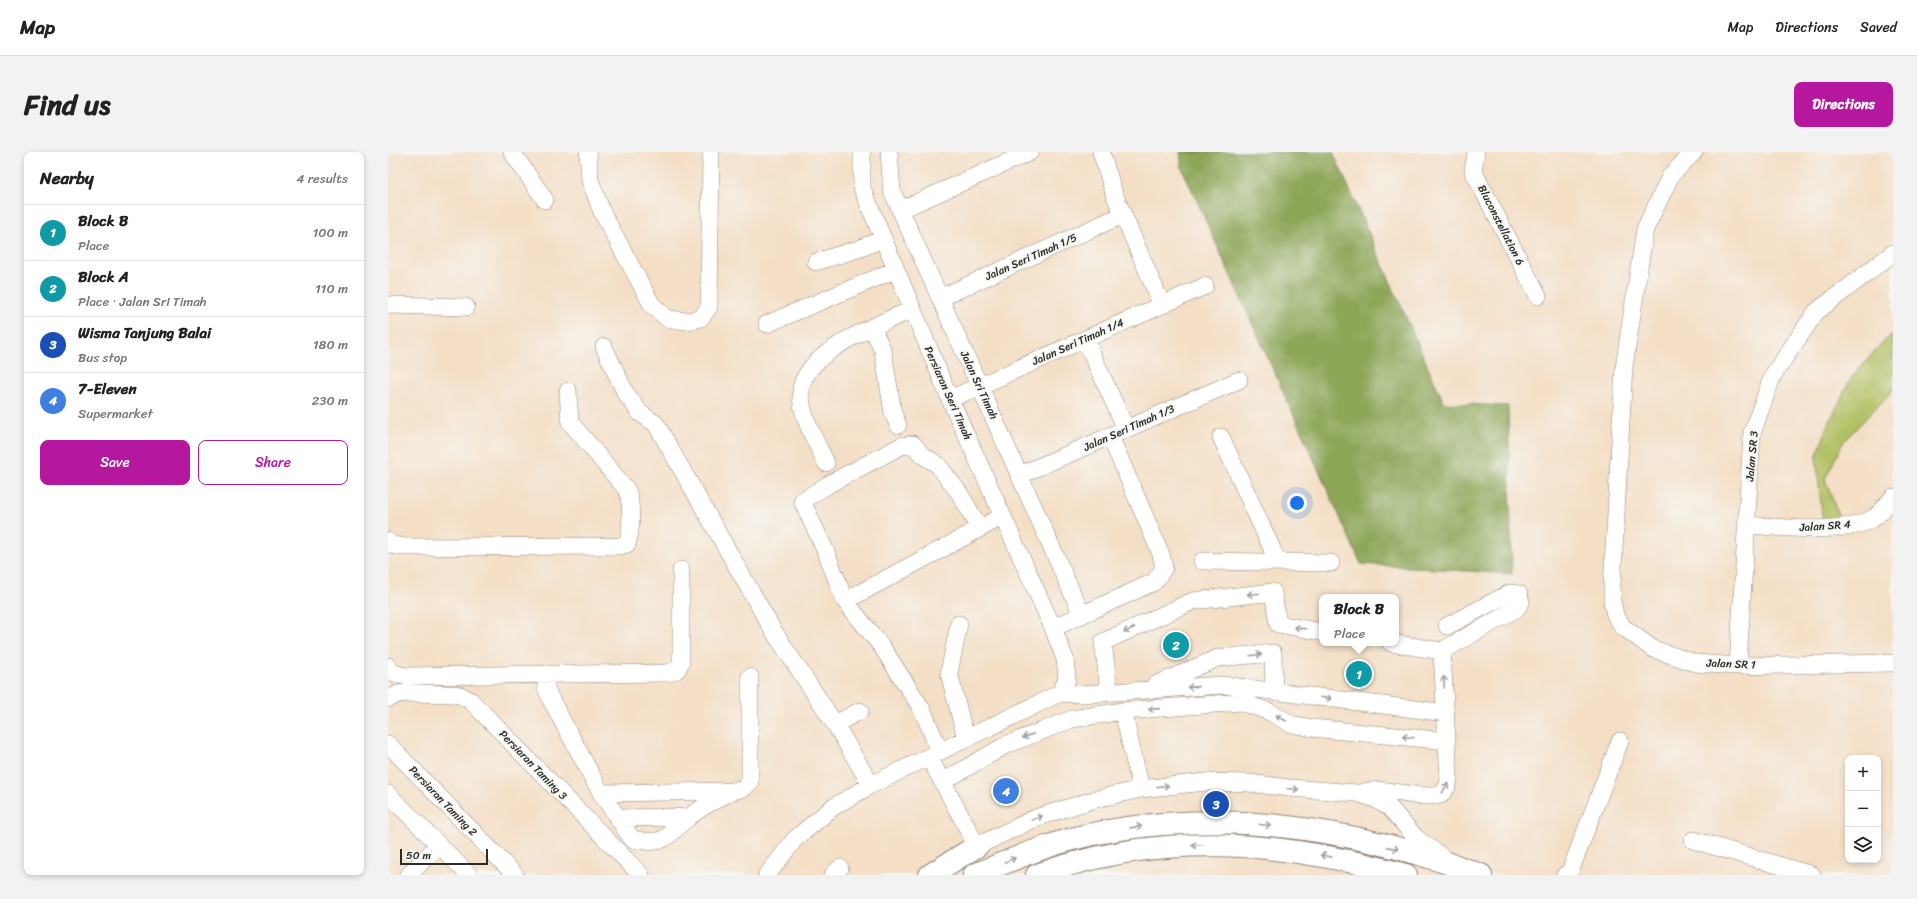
<!DOCTYPE html>
<meta charset="utf-8">
<style>
:root{--surface:#fff;--page:#f2f2f2;--text:#222;--muted:#767676;--line:#e0e0e0;--accent:#b5179e}
body{margin:0;font-family:Sriracha,sans-serif;background:var(--page);color:var(--text)}
.controls{position:absolute;right:12px;bottom:12px;display:grid;overflow:hidden;border-radius:8px;box-shadow:0 2px 6px #0003}
.controls button{width:36px;height:36px;display:grid;place-items:center;padding:0;border:0;border-bottom:1px solid var(--line);background:var(--surface);color:var(--text);font:20px sans-serif}
.scale{position:absolute;left:12px;bottom:10px;width:88px;box-sizing:border-box;padding-left:4px;border:2px solid #2b2b2b;border-top:0;font-size:11px;line-height:14px;white-space:nowrap;color:#2b2b2b;-webkit-text-stroke:3px #f6f6f2;paint-order:stroke}
.you{position:absolute;left:909px;top:351px;width:14px;height:14px;margin:-10px;border:3px solid #fff;border-radius:50%;background:#1a73e8;box-shadow:0 0 0 6px #1a73e833}
.badge{display:grid;place-items:center;width:26px;height:26px;border-radius:50%;background:var(--accent);color:#fff;font-size:13px;font-weight:700}
.pin{position:absolute;translate:-50% -50%;border:2px solid #fff;box-shadow:0 1px 4px #0006}
.popup{position:absolute;left:931px;top:442px;width:80px;height:52px;box-sizing:border-box;display:grid;place-content:center;border-radius:8px;background:var(--surface);filter:drop-shadow(0 1px 3px #0005);font-size:13px;white-space:nowrap;color:var(--muted)}
.popup b{font-size:15px;color:var(--text)}
.popup::after{content:'';position:absolute;left:50%;top:100%;margin-left:-8px;border:8px solid transparent;border-top-color:var(--surface)}
.list{margin:0;padding:0;list-style:none}
h2{display:flex;justify-content:space-between;align-items:center;height:52px;margin:0;padding:0 16px;font-size:17px}
h2 small{font-size:13px;font-weight:400;color:var(--muted)}
.list li{display:grid;grid-template-columns:26px 1fr auto;gap:12px;align-items:center;box-sizing:border-box;height:56px;padding:0 16px;border-top:1px solid var(--line)}
.list b{display:block;font-size:15px;white-space:nowrap}
.list p{margin:0;font-size:13px;white-space:nowrap;color:var(--muted)}
.list em{font-size:13px;font-style:normal;color:var(--muted)}
.actions{display:flex;gap:8px;padding:12px 16px}
.actions a{flex:1;padding:9px 0;border:1px solid var(--accent);border-radius:8px;text-align:center;font-size:14px;color:var(--accent)}
.actions .main{background:var(--accent);color:#fff}
.icon{flex:none;width:22px;height:22px;fill:none;stroke:currentColor;stroke-width:2;stroke-linecap:round;stroke-linejoin:round}
.map{position:relative;flex:none;width:1505px;height:723px;overflow:hidden;border-radius:8px}
header{display:flex;align-items:center;gap:24px;box-sizing:border-box;height:56px;padding:0 20px;background:var(--surface);border-bottom:1px solid var(--line)}
header strong{font-size:19px}
nav{display:flex;gap:22px;margin-inline-start:auto;font-size:14px}
.intro{display:flex;align-items:center;justify-content:space-between;box-sizing:border-box;height:96px;padding:0 24px}
h1{margin:0;font-size:28px}
.button{padding:10px 18px;border-radius:8px;background:var(--accent);color:#fff;font-size:14px;font-weight:700}
main{display:flex;gap:24px;padding:0 24px}
aside{flex:1;background:var(--surface);border-radius:8px;box-shadow:0 2px 6px #0003}
.map>svg:first-child{display:block}
.green{fill:#b2c063;stroke:#6e7647}
.forest{fill:#8da659;stroke:#5c6842}
.lines{fill:none;stroke-linecap:round;stroke-linejoin:round}
.minor-casing{stroke:#908578;stroke-width:18}
.highway-casing{stroke:#908578;stroke-width:24}
.minor{stroke:#fff;stroke-width:17}
.highway{stroke:#fff;stroke-width:22}
.oneway{stroke:#a0a0a0}
.labels{text-anchor:middle;dominant-baseline:central;stroke-width:4;stroke-linejoin:round;paint-order:stroke}
.street-label{font-size:11px;fill:#2b2b2b;stroke:#f6f6f2}
</style>
<header>
<strong>Map</strong>
<nav><a>Map</a><a>Directions</a><a>Saved</a></nav>
</header>
<div class="intro"><h1>Find us</h1><a class="button">Directions</a></div>
<main>
<aside>
<h2>Nearby<small>4 results</small></h2>
<ul class="list">
<li><span class="badge" style="background:#0f9aa8">1</span><div><b>Block B</b><p>Place</p></div><em>100 m</em></li>
<li><span class="badge" style="background:#0f9aa8">2</span><div><b>Block A</b><p>Place · Jalan Sri Timah</p></div><em>110 m</em></li>
<li><span class="badge" style="background:#1a4fb4">3</span><div><b>Wisma Tanjung Balai</b><p>Bus stop</p></div><em>180 m</em></li>
<li><span class="badge" style="background:#3f7fe0">4</span><div><b>7-Eleven</b><p>Supermarket</p></div><em>230 m</em></li>
</ul>
<div class="actions"><a class="main">Save</a><a>Share</a></div>
</aside>
<div class="map">
<svg width="1505" height="723" viewBox="0 0 1505 723">
<rect width="100%" height="100%" fill="#f6f6f2"/>
<filter id="ink" filterUnits="userSpaceOnUse"><feTurbulence type="fractalNoise" baseFrequency=".025" numOctaves="2"/><feDisplacementMap in="SourceGraphic" scale="8" xChannelSelector="R" yChannelSelector="G"/><feConvolveMatrix kernelMatrix="1 2 1 2 8 2 1 2 1" color-interpolation-filters="sRGB"/></filter>
<filter id="wash" filterUnits="userSpaceOnUse"><feTurbulence type="fractalNoise" baseFrequency=".012" numOctaves="4" result="noise"/><feDisplacementMap in="SourceGraphic" scale="16" xChannelSelector="R" yChannelSelector="G"/><feGaussianBlur stdDeviation="0.9" result="paint"/><feColorMatrix in="noise" values="0 0 0 0 0 0 0 0 0 0 0 0 0 0 0 0 0 1.4 0 .05"/><feComposite in="paint" operator="in"/></filter>
<g filter="url(#wash)">
<rect width="100%" height="100%" fill="#f4dfc6"/>
<path class="green" d="M1505 183V238L1456 289 1437 327 1452 368 1435 372 1428 305 1442 269 1463 226 1496 189Z"/>
<path class="forest" d="M792 0H945L1056 251 1120 254 1124 422 973 412 794 16Z"/>
</g>
<g filter="url(#ink)">
<g class="lines">
<defs>
<path id="minor" d="M124 0 157 48
M200 0 202 28 214 60 264 153 280 167 300 169 313 166 321 155 323 0
M501 0 504 39 694 463
M713 0 727 44 774 153
M1088 0 1085 19 1150 144
M1306 0 1283 23 1257 77 1236 215 1224 434V449L1227 463 1235 475 1265 497 1307 511 1350 514 1505 511
M512 58 642 0
M428 110 473 96 494 87
M552 146 734 63
M0 153 78 155
M379 172 507 118
M484 175 495 199 505 261 510 273
M697 187 738 277
M216 195 237 240 252 261 268 272 386 480 447 572 483 633
M562 247 817 134
M833 285 890 410
M438 311C428 289 412 264 413 239 415 200 493 171 524 158
M632 323 851 228
M1359 373C1391 375 1456 383 1484 367 1492 362 1499 353 1505 345
M0 389 4 393 16 395 231 394 239 392C244 380 244 350 239 338L182 270 180 239
M814 409 943 411
M457 449 615 364
M571 472 561 521 578 587
M665 476 766 430 776 416 773 402 722 284
M1003 491 1054 499 1128 457 1133 450 1131 442 1122 441 1059 474
M0 514 4 520 16 524 279 521 289 518 293 510V418
M1350 514 1364 281 1385 223 1428 160 1505 101
M158 522V535L162 546 213 641 345 639 356 636 362 630V525
M767 533 830 506 885 501 886 540
M721 540 715 490 805 449 885 440 890 472 934 480
M672 541 696 542 835 533 1058 561
M0 547 10 542 20 541 64 542 72 543 83 549 253 723
M735 559 753 637
M447 572 472 559
M0 592 127 723
M552 600 534 557 494 495 457 449 438 400 414 349 441 332 513 294 525 292 534 303 549 312 572 342 587 368 589 378
M541 605 589 694 650 665 708 647 753 637 817 630 861 631 901 636 969 641 987 647 1002 656 1028 686 1057 707
M554 630 618 593 684 567 735 559 853 550 882 560 903 572 924 576 1059 589
M975 640C1001 634 1027 648 1053 643L1059 635 1061 628 1054 499
M213 641 244 687C279 695 277 684 301 665 313 655 327 648 341 641
M0 642 81 723
M229 666 300 665
M1305 688 1424 723
M21 723 50 693
M379 723 407 687 445 655 483 633 672 541 679 527 677 507 665 476 562 247 474 36V0
M445 723 452 716
M1177 723 1182 720 1232 589"/>
<path id="highway" d="M542 723 589 694
M586 723C621 709 655 694 692 685 825 654 966 675 1093 723
M649 723C774 678 893 689 1018 723"/>
</defs>
<use href="#minor" class="minor-casing"/>
<use href="#highway" class="highway-casing"/>
<use href="#minor" class="minor"/>
<use href="#highway" class="highway"/>
</g>
<defs><path id="oneway-shaft" d="M-6 0H5M1.5-3L5.5 0L1.5 3" fill="none" stroke-width="1.6" stroke-linecap="round" stroke-linejoin="round"/></defs>
<g class="oneway">
<use href="#oneway-shaft" transform="translate(865 442) rotate(174)"/>
<use href="#oneway-shaft" transform="translate(912 476) rotate(-170)"/>
<use href="#oneway-shaft" transform="translate(741 478) rotate(155)"/>
<use href="#oneway-shaft" transform="translate(868 503) rotate(-6)"/>
<use href="#oneway-shaft" transform="translate(1056 530) rotate(-93)"/>
<use href="#oneway-shaft" transform="translate(805 535) rotate(176)"/>
<use href="#oneway-shaft" transform="translate(938 546) rotate(7)"/>
<use href="#oneway-shaft" transform="translate(766 557) rotate(176)"/>
<use href="#oneway-shaft" transform="translate(893 566) rotate(-150)"/>
<use href="#oneway-shaft" transform="translate(640 584) rotate(159)"/>
<use href="#oneway-shaft" transform="translate(1020 585) rotate(-174)"/>
<use href="#oneway-shaft" transform="translate(775 634) rotate(-6)"/>
<use href="#oneway-shaft" transform="translate(1057 636) rotate(-61)"/>
<use href="#oneway-shaft" transform="translate(905 637) rotate(5)"/>
<use href="#oneway-shaft" transform="translate(649 666) rotate(-22)"/>
<use href="#oneway-shaft" transform="translate(877 673) rotate(5)"/>
<use href="#oneway-shaft" transform="translate(748 675) rotate(-8)"/>
<use href="#oneway-shaft" transform="translate(809 693) rotate(178)"/>
<use href="#oneway-shaft" transform="translate(1005 696) rotate(15)"/>
<use href="#oneway-shaft" transform="translate(938 704) rotate(-169)"/>
<use href="#oneway-shaft" transform="translate(622 708) rotate(-22)"/>
</g>
</g>
<g class="labels">
<g class="street-label">
<text transform="translate(1113 73) rotate(63)">Bluconstellation 6</text>
<text transform="translate(643 105) rotate(-24)">Jalan Seri Timah 1/5</text>
<text transform="translate(690 190) rotate(-24)">Jalan Seri Timah 1/4</text>
<text transform="translate(591 233) rotate(65)">Jalan Sri Timah</text>
<text transform="translate(560 241) rotate(66)">Persiaran Seri Timah</text>
<text transform="translate(741 276) rotate(-24)">Jalan Seri Timah 1/3</text>
<text transform="translate(1364 304) rotate(-85)">Jalan SR 3</text>
<text transform="translate(1437 374) rotate(-4)">Jalan SR 4</text>
<text transform="translate(1343 512) rotate(2)">Jalan SR 1</text>
<text transform="translate(145 613) rotate(46)">Persiaran Taming 3</text>
<text transform="translate(55 649) rotate(46)">Persiaran Taming 2</text>
</g>
</g>
</svg>
<div class="controls">
<button>+</button>
<button>−</button>
<button><svg class="icon" aria-label="layers" viewBox="0 0 24 24"><path d="M12 4l9 5-9 5-9-5zM3 14l9 5 9-5"/></svg></button>
</div>
<div class="scale">50 m</div>
<div class="you"></div>
<div class="pin badge" style="left:971px;top:522px;background:#0f9aa8">1</div>
<div class="popup"><b>Block B</b>Place</div>
<div class="pin badge" style="left:788px;top:493px;background:#0f9aa8">2</div>
<div class="pin badge" style="left:828px;top:652px;background:#1a4fb4">3</div>
<div class="pin badge" style="left:618px;top:639px;background:#3f7fe0">4</div>
</div>
</main>
